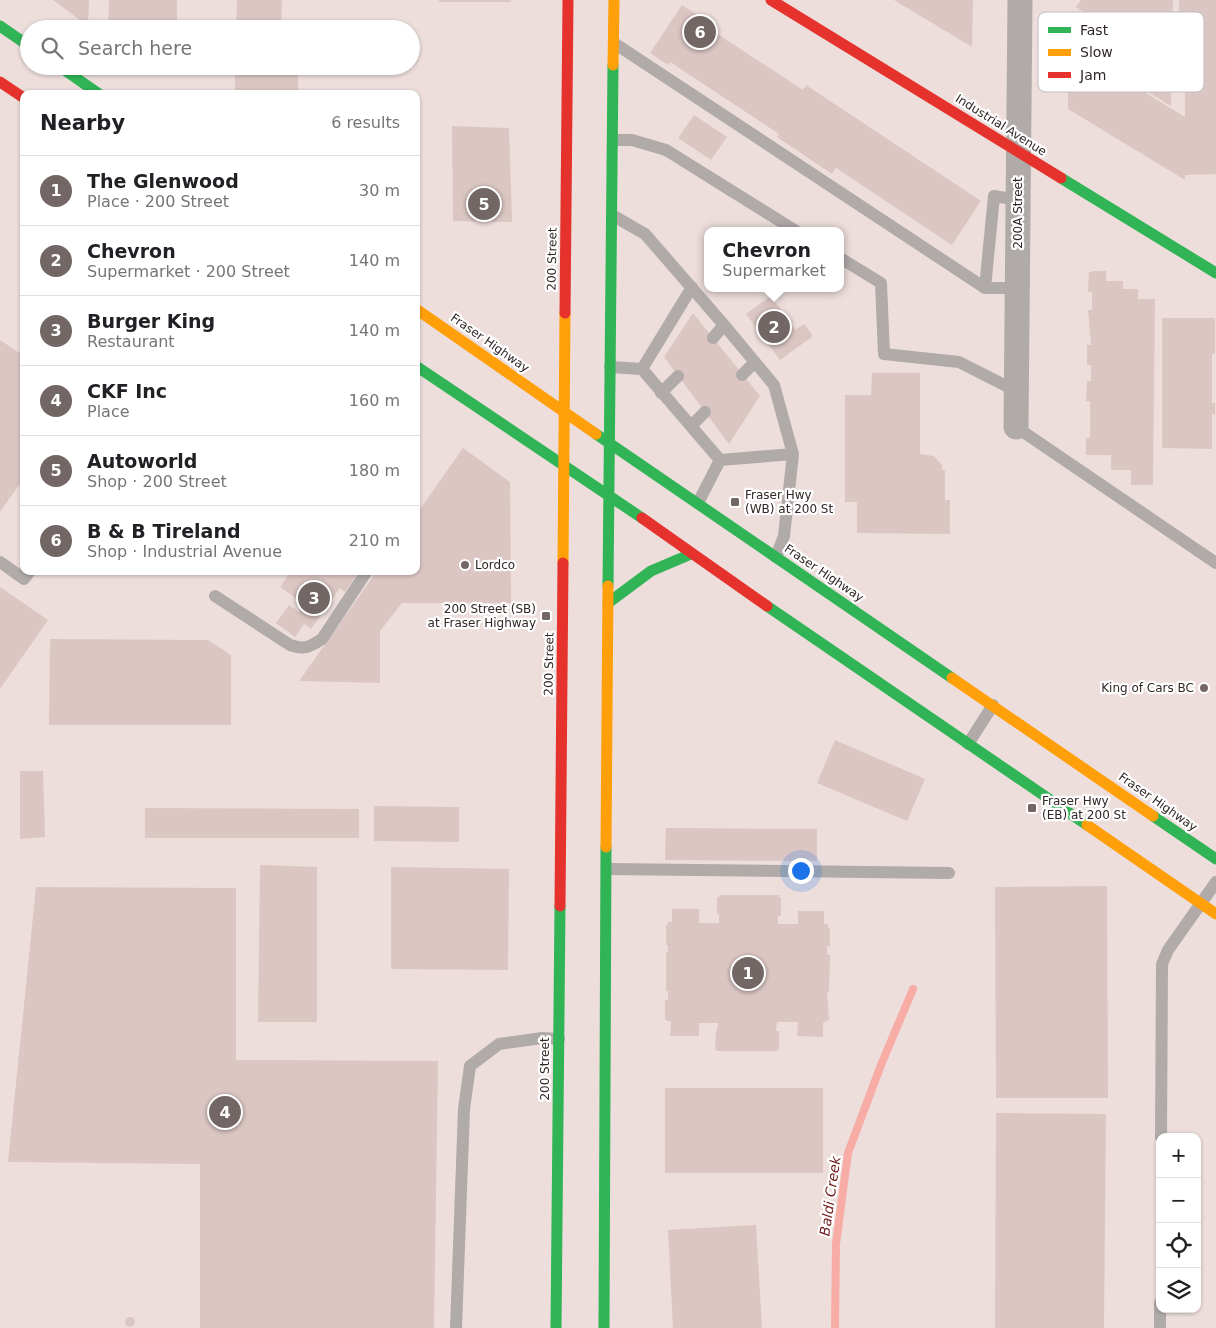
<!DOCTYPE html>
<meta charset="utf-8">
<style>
:root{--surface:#fff;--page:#f2f2f2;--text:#202124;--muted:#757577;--line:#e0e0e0;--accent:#736766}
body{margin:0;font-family:"DejaVu Sans",sans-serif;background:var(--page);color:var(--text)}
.controls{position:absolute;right:15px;bottom:15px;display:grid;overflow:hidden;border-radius:10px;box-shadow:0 1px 4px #0004}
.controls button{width:45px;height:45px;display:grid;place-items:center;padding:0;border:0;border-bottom:1px solid var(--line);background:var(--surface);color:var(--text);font:25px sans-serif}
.you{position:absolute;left:800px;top:870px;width:18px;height:18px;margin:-12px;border:4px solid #fff;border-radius:50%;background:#1a73e8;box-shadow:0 0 0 8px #1a73e833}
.badge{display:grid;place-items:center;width:32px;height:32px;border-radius:50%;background:var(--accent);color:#fff;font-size:16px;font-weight:700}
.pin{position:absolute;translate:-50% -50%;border:2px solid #fff;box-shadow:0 1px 5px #0006}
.popup{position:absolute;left:704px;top:227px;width:140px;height:65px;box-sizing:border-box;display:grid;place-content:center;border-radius:10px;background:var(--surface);filter:drop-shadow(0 1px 4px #0005);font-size:16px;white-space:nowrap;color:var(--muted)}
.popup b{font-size:19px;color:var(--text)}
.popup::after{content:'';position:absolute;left:50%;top:100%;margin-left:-10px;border:10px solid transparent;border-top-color:var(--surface)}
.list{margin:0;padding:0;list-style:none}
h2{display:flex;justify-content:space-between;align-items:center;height:65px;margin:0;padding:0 20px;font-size:21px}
h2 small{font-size:16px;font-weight:400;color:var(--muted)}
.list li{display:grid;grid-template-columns:32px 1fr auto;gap:15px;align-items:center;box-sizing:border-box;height:70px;padding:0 20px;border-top:1px solid var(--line)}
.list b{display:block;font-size:19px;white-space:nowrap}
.list p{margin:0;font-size:16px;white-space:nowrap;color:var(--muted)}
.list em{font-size:16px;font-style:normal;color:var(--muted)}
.icon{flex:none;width:28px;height:28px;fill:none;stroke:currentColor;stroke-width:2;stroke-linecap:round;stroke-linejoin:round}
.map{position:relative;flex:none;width:1216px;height:1328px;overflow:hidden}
.search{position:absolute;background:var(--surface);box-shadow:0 1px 4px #0004;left:20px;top:20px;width:400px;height:55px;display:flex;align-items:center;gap:12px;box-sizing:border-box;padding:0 18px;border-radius:28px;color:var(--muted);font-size:19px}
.panel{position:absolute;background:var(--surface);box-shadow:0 1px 4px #0004;left:20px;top:90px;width:400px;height:485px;border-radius:10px}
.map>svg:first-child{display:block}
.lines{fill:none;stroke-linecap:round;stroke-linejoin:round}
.stream{stroke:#f7aca6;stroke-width:8}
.building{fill:#dbc6c3}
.lane{stroke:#b0aaa9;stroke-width:12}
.street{stroke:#b0aaa9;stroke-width:25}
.fast{stroke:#30b455;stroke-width:11}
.slow{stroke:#ff9f0a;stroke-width:11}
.jam{stroke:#e5322d;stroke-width:11}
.poi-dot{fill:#736766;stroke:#fff;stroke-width:2}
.labels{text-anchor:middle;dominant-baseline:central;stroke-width:4.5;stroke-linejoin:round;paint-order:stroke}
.street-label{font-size:12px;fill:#312726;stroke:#fff}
.poi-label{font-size:12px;fill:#312726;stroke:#fff;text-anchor:start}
.water-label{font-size:14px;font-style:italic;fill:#711a1a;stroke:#fff}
.key{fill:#fff;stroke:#c1bebe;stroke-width:1}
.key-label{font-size:14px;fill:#312726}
</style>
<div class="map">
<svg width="1216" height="1328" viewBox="0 0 1216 1328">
<rect width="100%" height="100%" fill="#eddedc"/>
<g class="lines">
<path class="stream" d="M835 1328 836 1244 848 1153 881 1065 913 989"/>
</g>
<path class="building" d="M53 0H89L88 26Z
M109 0H177V29H108Z
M237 0H282L281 29H236Z
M439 0H511V2H439Z
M894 0H973L972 47Z
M1081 0H1173L1171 106 1077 49V28L1086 14 1076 7Z
M1179 0H1216V174L1185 175V180L1068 109V45L1185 117V21H1179Z
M682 5 716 27 713 31 803 90 806 85 981 201 952 245 836 168 832 174 777 137 779 134 670 62 668 65 650 53Z
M235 66H298V94H235Z
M694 115 727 137 711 160 678 138Z
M452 126 509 128 512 222 453 221Z
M1092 271H1106V281H1123V289H1138V299H1155L1153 485H1131V470H1111V455H1086V438H1090V401H1086L1087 381H1091V365H1087V345H1091L1088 310H1092V292H1088L1089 272H1092Z
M771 296 795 330 804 324 813 336 780 360 746 314Z
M693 313 760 396 729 444 664 357Z
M1162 318H1215V354H1212V403H1215V414H1212V449L1162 448Z
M0 340 24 356V478L0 512Z
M872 373H920V454L934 456 942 465V470H945V500H950V534L857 533V502H845V395H871Z
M463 448 510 482 511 603H402L380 631V683L299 681 377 571H416V515Z
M291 571H359L345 592 340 588 311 629 304 624 295 637 276 623 289 605 299 612 304 604 280 587Z
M0 587 48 620 0 689Z
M50 639 208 640 231 655V725H49Z
M835 740 925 779 907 821 817 783Z
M20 771H43L45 837 20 839Z
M374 806 459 807V842L374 841Z
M145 808 359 809V838H145Z
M666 828 817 829V861L665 860Z
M260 865 317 867V1022H258Z
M391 867 509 869 508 970 391 969Z
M1107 886 1108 1098H996L995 887Z
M36 887 236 888V1060L438 1061 434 1328H200V1164L8 1162Z
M719 895H779V897H781V916H778V924H798V911H824V924H828V928H830V946H827V955H830L829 992H827L829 1020 823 1023V1037L797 1036 798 1022H777L776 1031H779V1050H777V1051H717L715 1049 716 1031H717L718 1023H699V1036H670L671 1022 665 1020V1000H668V991H666V952H668V945H666V925H668V922H672V909H699V923H719V914H717V897H719Z
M665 1088H823V1173H665Z
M996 1113 1106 1114 1104 1328H995Z
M756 1225 762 1328H673L668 1230Z
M125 1322a5 5 0 1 1 10 0a5 5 0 1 1-10 0Z"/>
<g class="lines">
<path class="lane" d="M614 43 985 288H1017
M613 140H632L666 150 796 231
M612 215 645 234 724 325 774 385 793 454 784 536 776 557
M840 258 881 283 884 354 959 362 1016 391
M985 288 994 196 1018 200
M713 338 724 325
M610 367 642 369 692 287
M642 369 720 460 698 503
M742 375 755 362
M661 393 678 376
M691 426 705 412
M1016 427 1216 563
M720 460 793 454
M0 562 24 579 30 571
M215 596 290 645C304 650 310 647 322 639L367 571
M968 744 993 705
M607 869 949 873
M1161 1137 1162 964 1168 950 1216 882
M456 1328 464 1109 470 1066 499 1044 542 1038 559 1039
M1160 1328V1303"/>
<path class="street" d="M1016 427 1020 0"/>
<path class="fast" d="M0 26 29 46
M59 66 99 94
M1061 178 1216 273
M416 366 642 518
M596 434 952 678
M608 586 613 65
M608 603 651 571 691 554
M767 606 1087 825
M1153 816 1216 859
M556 1328 560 906
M604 1328 606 847"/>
<path class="slow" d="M613 65 614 0
M416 309 596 434
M563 563 565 313
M952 678 1153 816
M1087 825 1216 914
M606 847 608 586"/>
<path class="jam" d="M771 0 1061 178
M0 82 24 98
M565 313 568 0
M642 518 767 606
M560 906 563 563"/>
</g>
<g class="poi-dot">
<rect x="730" y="497" width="10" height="10" rx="2.5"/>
<circle cx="465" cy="565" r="5"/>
<rect x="541" y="611" width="10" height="10" rx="2.5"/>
<circle cx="1204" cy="688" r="5"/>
<rect x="1027" y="803" width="10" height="10" rx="2.5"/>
</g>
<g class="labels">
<g class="street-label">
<text transform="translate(1001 125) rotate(32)">Industrial Avenue</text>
<text transform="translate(1018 213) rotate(-90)">200A Street</text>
<text transform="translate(552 259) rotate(-89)">200 Street</text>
<text transform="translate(490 343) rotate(35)">Fraser Highway</text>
<text transform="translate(824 573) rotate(34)">Fraser Highway</text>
<text transform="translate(549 664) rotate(-89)">200 Street</text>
<text transform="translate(1158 802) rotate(35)">Fraser Highway</text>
<text transform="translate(545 1069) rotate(-90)">200 Street</text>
</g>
<g class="poi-label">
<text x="745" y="495">Fraser Hwy<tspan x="745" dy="14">(WB) at 200 St</tspan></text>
<text x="475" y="565">Lordco</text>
<text x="536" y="609" text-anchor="end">200 Street (SB)<tspan x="536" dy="14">at Fraser Highway</tspan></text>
<text x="1194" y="688" text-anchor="end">King of Cars BC</text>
<text x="1042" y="801">Fraser Hwy<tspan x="1042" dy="14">(EB) at 200 St</tspan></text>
</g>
<g class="water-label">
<text transform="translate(830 1196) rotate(-82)">Baldi Creek</text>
</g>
</g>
<rect x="1038" y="12" width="166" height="80" rx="8" class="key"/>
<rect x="1048" y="27" width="23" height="6" fill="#30b455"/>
<rect x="1048" y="49" width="23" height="7" fill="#ff9f0a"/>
<rect x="1048" y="72" width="23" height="6" fill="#e5322d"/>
<g class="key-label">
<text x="1080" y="35">Fast</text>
<text x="1080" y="57">Slow</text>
<text x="1080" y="80">Jam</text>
</g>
</svg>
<div class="controls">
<button>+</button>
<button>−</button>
<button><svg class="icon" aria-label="locate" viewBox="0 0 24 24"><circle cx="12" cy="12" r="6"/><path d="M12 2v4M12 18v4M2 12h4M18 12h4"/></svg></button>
<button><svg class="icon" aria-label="layers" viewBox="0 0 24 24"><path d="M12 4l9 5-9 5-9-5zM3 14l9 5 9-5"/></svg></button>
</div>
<div class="you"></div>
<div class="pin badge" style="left:748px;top:973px">1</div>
<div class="pin badge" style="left:774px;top:327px">2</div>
<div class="popup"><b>Chevron</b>Supermarket</div>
<div class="pin badge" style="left:314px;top:598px">3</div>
<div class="pin badge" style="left:225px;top:1112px">4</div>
<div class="pin badge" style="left:484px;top:204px">5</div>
<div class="pin badge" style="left:700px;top:32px">6</div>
<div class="search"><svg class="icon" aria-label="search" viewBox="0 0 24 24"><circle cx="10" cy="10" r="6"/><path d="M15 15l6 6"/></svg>Search here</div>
<section class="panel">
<h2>Nearby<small>6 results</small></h2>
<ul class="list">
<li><span class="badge">1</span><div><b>The Glenwood</b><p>Place · 200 Street</p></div><em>30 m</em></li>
<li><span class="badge">2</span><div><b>Chevron</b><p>Supermarket · 200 Street</p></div><em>140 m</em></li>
<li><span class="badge">3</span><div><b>Burger King</b><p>Restaurant</p></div><em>140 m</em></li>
<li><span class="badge">4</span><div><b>CKF Inc</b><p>Place</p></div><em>160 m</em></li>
<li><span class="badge">5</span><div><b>Autoworld</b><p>Shop · 200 Street</p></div><em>180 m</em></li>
<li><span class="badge">6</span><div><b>B &amp; B Tireland</b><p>Shop · Industrial Avenue</p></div><em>210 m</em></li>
</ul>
</section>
</div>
